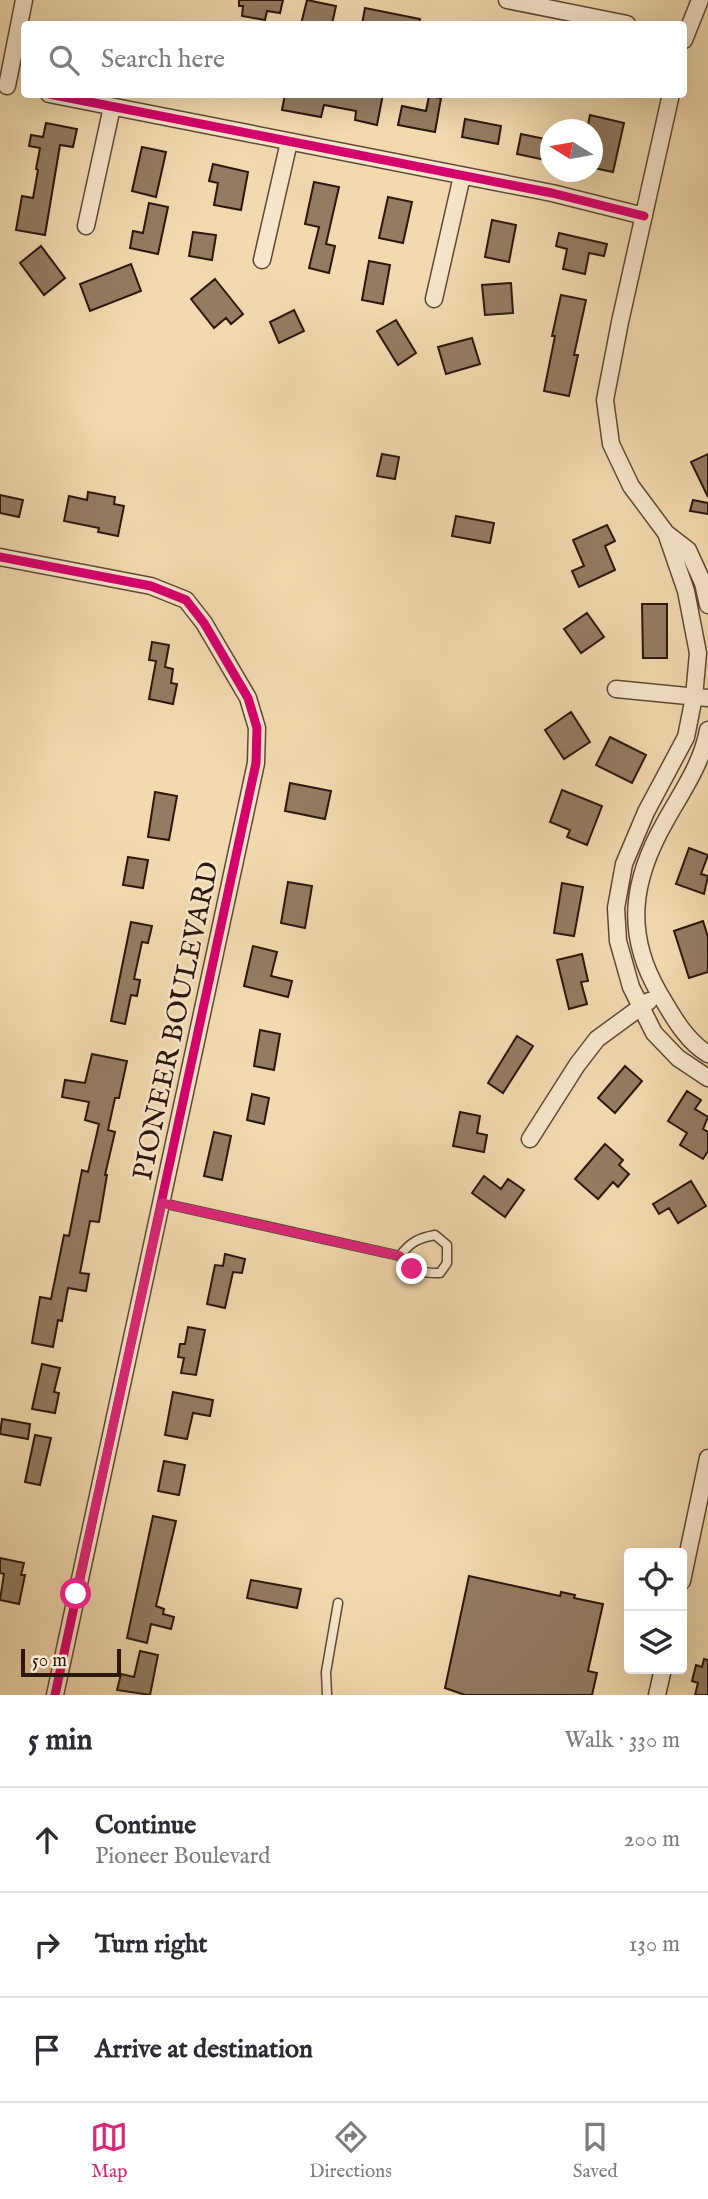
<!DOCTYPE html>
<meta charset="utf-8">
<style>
:root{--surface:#fff;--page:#f7f7f7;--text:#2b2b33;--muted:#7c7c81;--line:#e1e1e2;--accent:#db2777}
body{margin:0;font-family:"IM FELL English",serif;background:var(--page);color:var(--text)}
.controls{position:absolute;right:21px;bottom:21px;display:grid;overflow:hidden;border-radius:7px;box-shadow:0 7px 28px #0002}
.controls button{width:63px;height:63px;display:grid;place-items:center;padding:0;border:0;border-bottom:2px solid var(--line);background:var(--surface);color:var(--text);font:35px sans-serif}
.compass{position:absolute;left:540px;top:119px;width:63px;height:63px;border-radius:50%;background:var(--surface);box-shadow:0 7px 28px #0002;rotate:281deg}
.scale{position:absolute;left:21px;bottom:18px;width:100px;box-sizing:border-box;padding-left:7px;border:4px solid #2c170c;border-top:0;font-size:19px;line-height:24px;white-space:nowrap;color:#2c170c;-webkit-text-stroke:5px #f7e6cb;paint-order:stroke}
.stop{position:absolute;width:21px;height:21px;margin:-16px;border:5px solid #db2777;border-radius:50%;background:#fff}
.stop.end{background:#db2777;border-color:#fff;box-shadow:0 2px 7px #0008}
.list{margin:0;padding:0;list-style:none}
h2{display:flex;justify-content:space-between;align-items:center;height:91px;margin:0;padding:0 28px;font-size:30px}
h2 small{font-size:23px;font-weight:400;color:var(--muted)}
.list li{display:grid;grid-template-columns:46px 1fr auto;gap:21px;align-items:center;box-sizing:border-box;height:105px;padding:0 28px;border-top:2px solid var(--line)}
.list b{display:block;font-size:26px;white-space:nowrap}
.list p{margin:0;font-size:23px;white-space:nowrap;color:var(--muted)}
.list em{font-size:23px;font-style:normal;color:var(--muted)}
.icon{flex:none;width:38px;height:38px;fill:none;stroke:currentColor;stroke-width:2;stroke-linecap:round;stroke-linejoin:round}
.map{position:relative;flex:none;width:708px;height:1695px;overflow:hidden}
.search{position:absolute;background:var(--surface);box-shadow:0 7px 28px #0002;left:21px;right:21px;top:21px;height:77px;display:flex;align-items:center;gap:18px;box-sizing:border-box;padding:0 24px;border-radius:7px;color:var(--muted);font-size:26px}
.sheet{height:406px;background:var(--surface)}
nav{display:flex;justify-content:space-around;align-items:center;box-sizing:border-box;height:98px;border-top:2px solid var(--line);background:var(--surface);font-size:19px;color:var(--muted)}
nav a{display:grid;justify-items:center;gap:4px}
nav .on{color:var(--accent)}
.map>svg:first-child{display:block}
.building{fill:#937c61;stroke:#2c170c;stroke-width:2}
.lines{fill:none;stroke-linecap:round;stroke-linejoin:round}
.service-casing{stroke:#5e4835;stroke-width:11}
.minor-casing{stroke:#5e4835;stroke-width:19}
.service{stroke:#f7e6cb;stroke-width:8}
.minor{stroke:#f7e6cb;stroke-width:16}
.cycleway-casing{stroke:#f7e6cb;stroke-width:13}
.cycleway{stroke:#d6006c;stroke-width:9}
.route{stroke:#db2777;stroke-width:9}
.labels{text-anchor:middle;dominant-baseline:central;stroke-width:5;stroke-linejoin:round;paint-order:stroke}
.street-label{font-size:28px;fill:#2c170c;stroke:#f7e6cb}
</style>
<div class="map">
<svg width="708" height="1695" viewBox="0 0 708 1695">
<rect width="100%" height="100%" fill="#f2d9af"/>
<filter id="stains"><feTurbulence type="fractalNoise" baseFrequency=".00286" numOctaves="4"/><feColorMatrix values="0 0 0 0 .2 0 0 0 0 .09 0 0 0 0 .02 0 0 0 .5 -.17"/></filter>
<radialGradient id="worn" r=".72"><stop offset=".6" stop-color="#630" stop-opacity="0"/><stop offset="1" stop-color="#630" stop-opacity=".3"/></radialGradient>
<path class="building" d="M239 0H283L280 13 267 11 265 20 242 16 243 6H239Z
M307 0 336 6 332 24H301Z
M365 8 420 19 419 24H362Z
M285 94H383L377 125 355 120 356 111 324 105 321 117 282 110Z
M429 96 441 98 435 132 398 125 402 106 426 111Z
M590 115 624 123 613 172 594 168 600 141 592 140V130H587Z
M465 119 501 126 498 144 462 137Z
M46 123 77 129 73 147 60 145 45 235 16 230 22 196 33 198 38 170 36 169 40 148 29 146 31 135 43 137Z
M521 134 550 140V161L517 154Z
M142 147 166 152 156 197 132 191Z
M213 164 248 172 241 210 214 205 218 183 209 181Z
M314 182 339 187 326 244 335 246 329 273 309 268 319 227 305 224Z
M388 197 412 202 403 243 379 238Z
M149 203 168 207 158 254 130 248 133 231 143 233Z
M492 220 516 225 509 262 485 257Z
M193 232 216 235 212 260 189 256Z
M559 233 607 244 604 256 589 253 585 274 563 269 567 249 556 246Z
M41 246 65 278 44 295 20 263Z
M369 261 390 265 383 304 362 300Z
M131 264 141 291 90 311 80 284Z
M215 279 243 314 231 324 226 318 214 328 191 299Z
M511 283 513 313 485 315 482 285Z
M561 295 586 300 574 355H578L569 396 544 391 555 336H552Z
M294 310 304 331 279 343 270 322Z
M396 320 416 353 398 365 377 331Z
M472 338 480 364 446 374 438 347Z
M382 454 399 457 395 479 377 476Z
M708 454V497L691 462Z
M88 492 115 497 114 504 124 506 118 536 98 532 99 528 64 521 69 496 87 500Z
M0 495 23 500 19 517 0 513Z
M693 500 708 503V514L690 511Z
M456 516 494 523 490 543 452 536Z
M607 525 615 541 605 546 615 570 579 587 572 571 584 566 573 540Z
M642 604H667V658H643Z
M587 613 604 637 581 653 564 629Z
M152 642 169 645 165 667 173 669 171 683 177 684 173 704 149 699 156 661 149 660Z
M571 712 590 742 564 759 545 730Z
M610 737 646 755 632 783 596 765Z
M290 783 331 791 325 819 285 811Z
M562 790 602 806 587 845 567 837 570 830 550 822Z
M155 792 177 796 169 840 148 837Z
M689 848 708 855 701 874 708 876 704 894 676 884Z
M128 857 148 860 143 888 123 885Z
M288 882 312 886 305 928 281 923Z
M562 883 583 887 574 936 554 933Z
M703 921 708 937V972L689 978 674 931Z
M131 922 152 926 148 943 142 942 134 979 140 980 137 996 131 995 125 1024 111 1021Z
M253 946 277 952 271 976 292 981 288 997 244 986Z
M582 954 588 981 581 982 587 1004 569 1009 557 960Z
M260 1030 280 1034 274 1070 254 1066Z
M517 1036 533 1046 503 1093 488 1083Z
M92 1054 127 1061 119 1098H115L108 1130 115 1132 105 1175H107L99 1222 90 1221 80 1273 89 1274 86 1291 68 1288 62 1321 58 1320 53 1347 32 1343 40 1297 51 1299 64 1235 69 1236 82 1170 88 1172 99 1124 85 1120 89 1102 62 1097 65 1080 85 1083Z
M625 1066 642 1081 615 1113 598 1098Z
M687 1091 701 1100 695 1109 708 1117 703 1129 708 1132V1151L703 1159 680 1145 687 1133 668 1121Z
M252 1094 269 1098 264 1124 247 1120Z
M460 1112 480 1116 477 1133 487 1135 484 1152 453 1146Z
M214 1132 231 1136 222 1180 204 1176Z
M605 1144 623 1160 619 1165 629 1174 618 1187 613 1182 598 1199 575 1179Z
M484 1176 501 1189 508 1179 524 1190 505 1217 472 1193Z
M691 1181 706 1206 678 1223 669 1208 659 1214 653 1204Z
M225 1254 245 1259 242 1273 233 1272 225 1308 207 1304 215 1265 223 1266Z
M188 1327 205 1330 196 1375 181 1373 184 1358 178 1357 180 1344H185Z
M42 1364 60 1368 54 1392 59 1393 55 1413 32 1409Z
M173 1392 213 1400 210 1416 193 1413 187 1439 165 1435Z
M2 1419 30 1424 28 1439 0 1434Z
M35 1435 51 1438 40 1485 25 1482Z
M164 1461 185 1465 179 1495 158 1491Z
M153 1516 176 1521 156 1606 164 1609 163 1614 174 1617 171 1629 151 1624 147 1643 127 1638Z
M0 1558 24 1563 21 1575H25L19 1604 0 1600 4 1574 0 1573Z
M469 1576 560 1596 561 1592 575 1595 574 1598 603 1604 588 1671 597 1673 592 1695H465L445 1688Z
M251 1580 301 1589 297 1608 247 1598Z
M140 1651 158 1655 150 1695 117 1690 121 1674 134 1677Z
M704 1659 708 1660V1695H695L698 1683 692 1681 696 1665 702 1667Z"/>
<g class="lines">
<defs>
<path id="service" d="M162 1203 400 1256C413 1269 421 1274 440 1273L447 1263V1245L435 1235C419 1238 410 1242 400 1256
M327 1695 326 1672 338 1603"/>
<path id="minor" d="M507 0 627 24
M684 40 700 0
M7 86 24 0
M49 94 552 193 644 216
M671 94 620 322 605 400 611 444 631 486 666 533 688 550 703 583 708 605
M86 226 112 107
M262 260 289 142
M434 299 462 176
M666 533 686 591 698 653 694 697 686 737 646 812 624 864 616 908 618 941 631 987 654 1033 678 1058 708 1078
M0 557 151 586 186 600 204 623 248 698 257 728 256 763 55 1695
M616 689 708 698
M708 730C702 764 681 793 665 822 632 880 624 933 659 993 672 1015 686 1041 708 1054
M530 1139 577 1065 597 1039 649 1001
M682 1581 708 1458
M657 1695 663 1669"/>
</defs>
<use href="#service" class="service-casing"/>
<use href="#minor" class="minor-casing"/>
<use href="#service" class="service"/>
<use href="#minor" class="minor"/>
<defs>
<path id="cycleway" d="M49 94 552 193 644 216
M0 557 151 586 186 600 204 623 248 698 257 728 256 763 55 1695"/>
</defs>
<use href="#cycleway" class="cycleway-casing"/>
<use href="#cycleway" class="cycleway"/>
</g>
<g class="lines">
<path class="route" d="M76 1594 162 1203 400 1256 412 1269"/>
</g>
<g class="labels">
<g class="street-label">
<text transform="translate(177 1021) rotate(-78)">PIONEER BOULEVARD</text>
</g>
</g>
<rect width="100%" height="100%" filter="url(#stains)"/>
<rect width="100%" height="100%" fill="url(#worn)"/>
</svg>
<div class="controls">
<button><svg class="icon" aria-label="locate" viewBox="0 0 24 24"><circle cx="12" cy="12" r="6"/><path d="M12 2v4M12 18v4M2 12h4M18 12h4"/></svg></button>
<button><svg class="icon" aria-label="layers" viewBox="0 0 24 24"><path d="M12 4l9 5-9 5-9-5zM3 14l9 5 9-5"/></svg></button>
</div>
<svg class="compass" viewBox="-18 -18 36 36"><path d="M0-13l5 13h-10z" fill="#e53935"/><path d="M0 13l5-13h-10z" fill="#7c7c81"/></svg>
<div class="scale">50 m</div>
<div class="stop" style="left:76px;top:1594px"></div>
<div class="stop end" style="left:412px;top:1269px"></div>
<div class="search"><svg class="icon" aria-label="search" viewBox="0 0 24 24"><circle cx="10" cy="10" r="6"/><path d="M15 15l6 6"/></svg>Search here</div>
</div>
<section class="sheet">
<h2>5 min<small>Walk · 330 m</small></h2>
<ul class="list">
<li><svg class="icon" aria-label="ahead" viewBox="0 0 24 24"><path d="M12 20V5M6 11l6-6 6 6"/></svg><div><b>Continue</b><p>Pioneer Boulevard</p></div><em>200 m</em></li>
<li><svg class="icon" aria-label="right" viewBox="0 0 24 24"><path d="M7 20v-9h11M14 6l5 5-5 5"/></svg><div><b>Turn right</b></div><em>130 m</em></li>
<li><svg class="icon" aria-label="arrive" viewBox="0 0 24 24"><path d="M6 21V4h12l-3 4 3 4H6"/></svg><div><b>Arrive at destination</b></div></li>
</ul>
</section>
<nav>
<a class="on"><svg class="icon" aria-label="map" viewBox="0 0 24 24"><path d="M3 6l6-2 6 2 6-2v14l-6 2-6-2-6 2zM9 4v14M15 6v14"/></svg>Map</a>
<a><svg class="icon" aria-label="directions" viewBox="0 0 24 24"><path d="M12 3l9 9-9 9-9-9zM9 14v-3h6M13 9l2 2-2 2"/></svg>Directions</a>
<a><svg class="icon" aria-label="saved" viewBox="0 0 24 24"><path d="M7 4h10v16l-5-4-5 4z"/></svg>Saved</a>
</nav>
